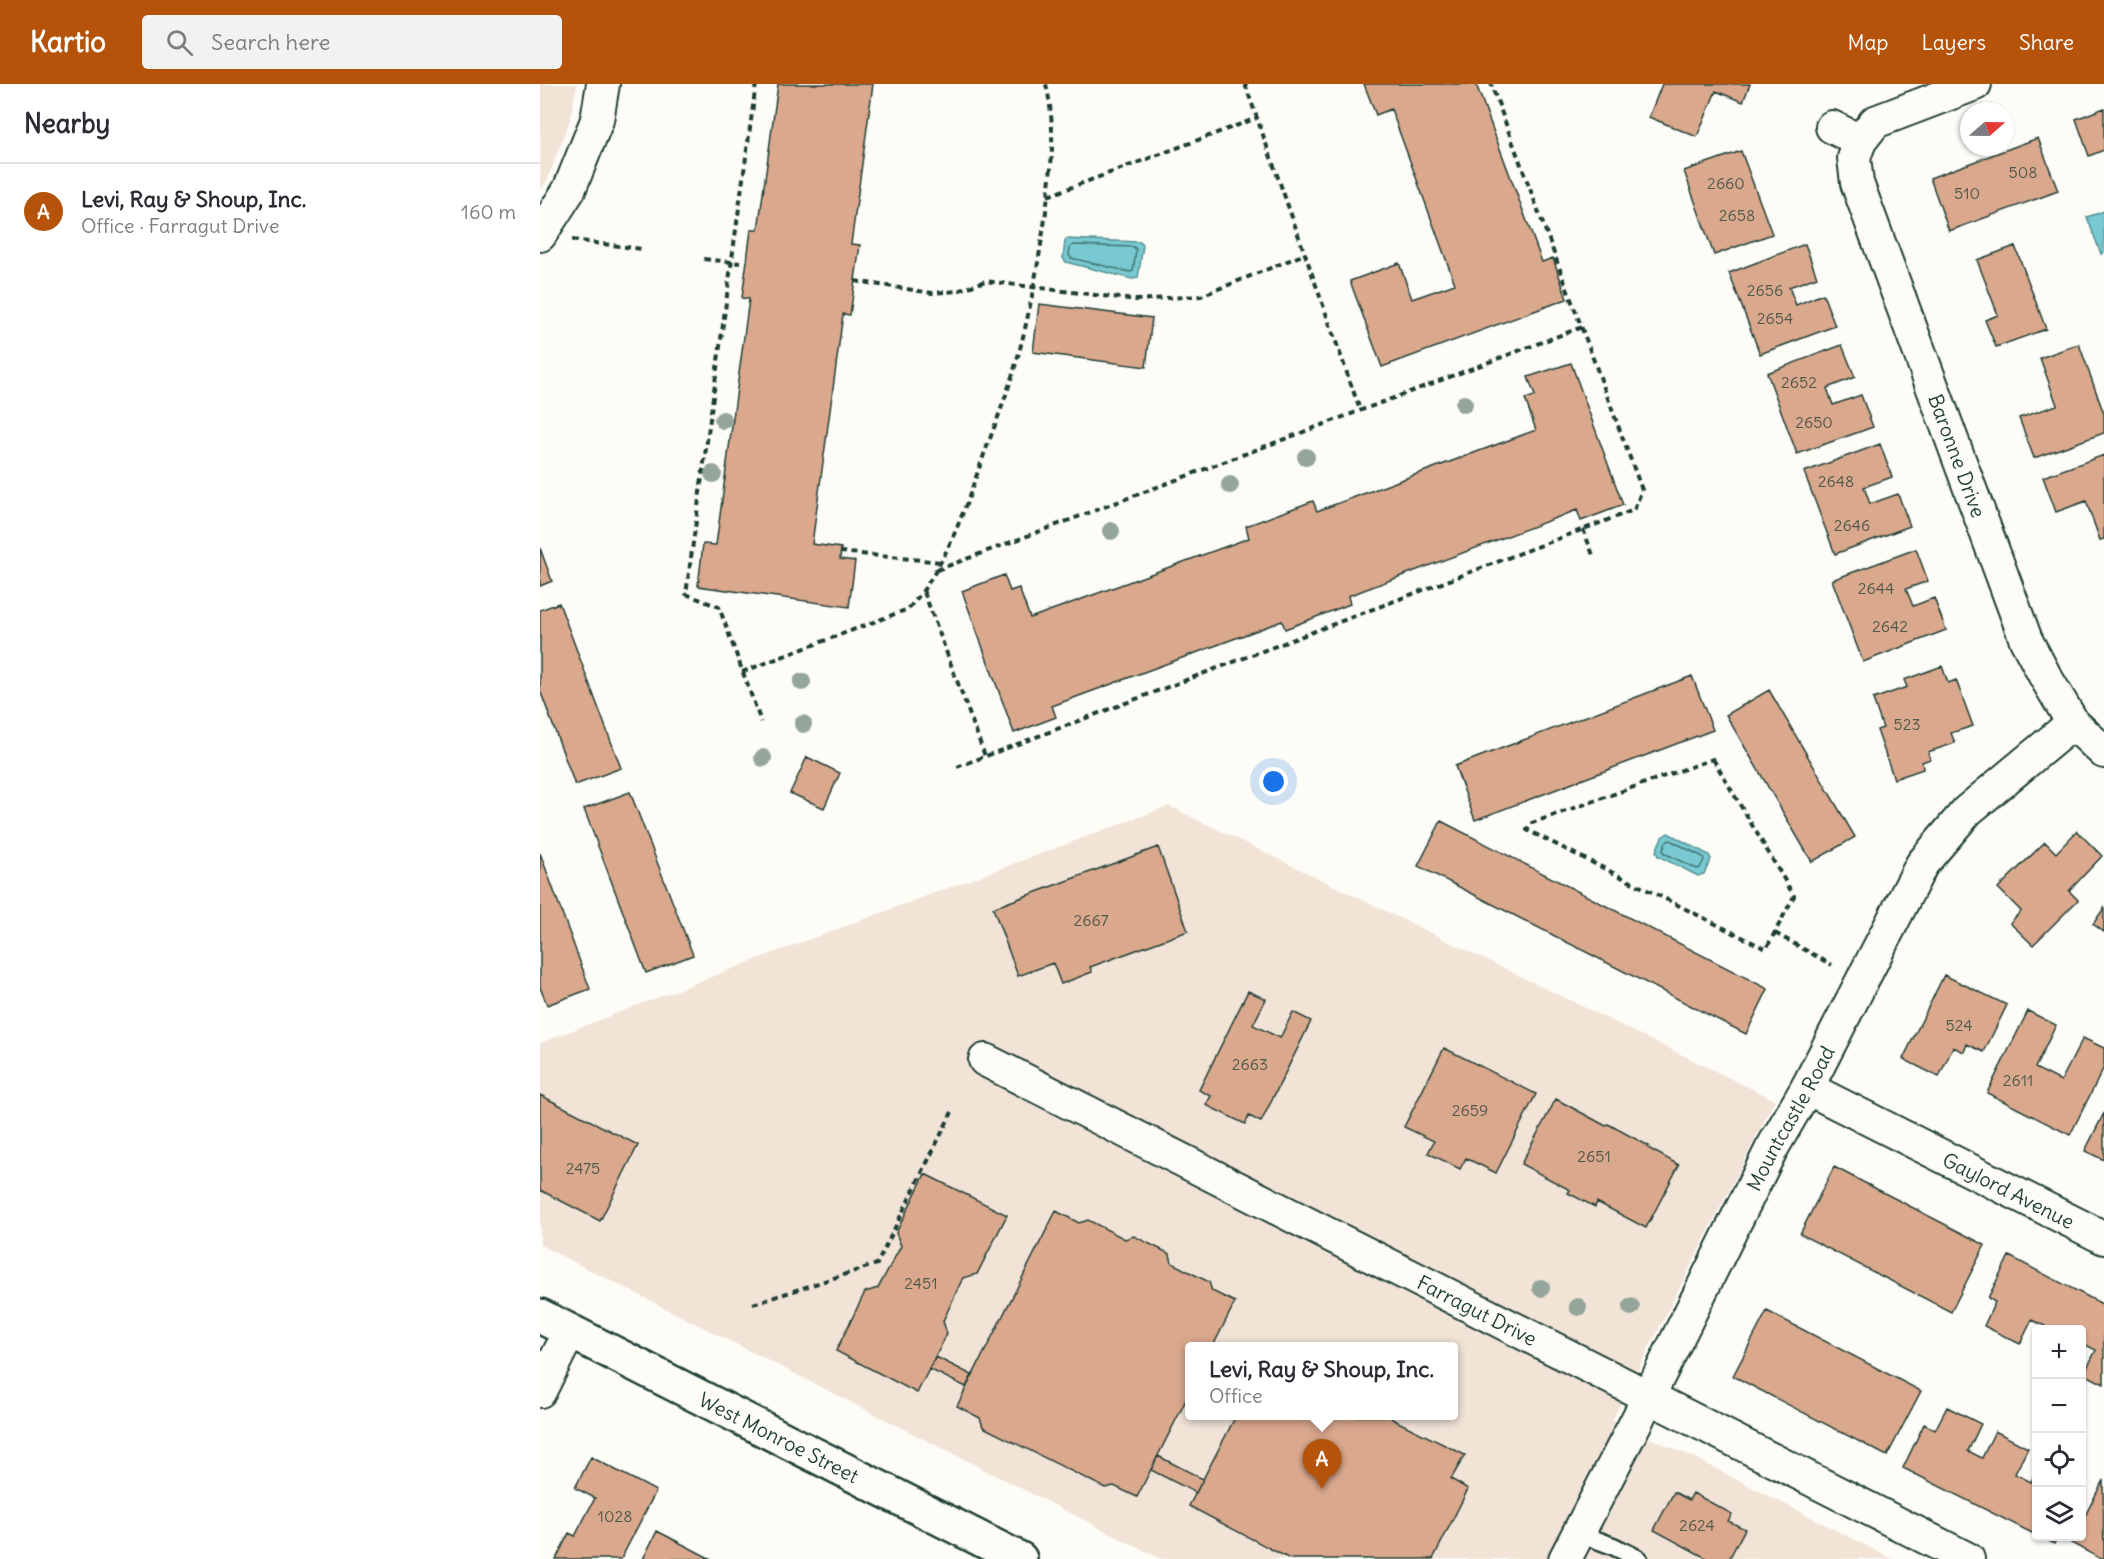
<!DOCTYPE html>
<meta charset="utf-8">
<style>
:root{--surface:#fff;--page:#f2f2f3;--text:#2b2b33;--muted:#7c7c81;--line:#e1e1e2;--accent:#b45309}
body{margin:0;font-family:Delius,sans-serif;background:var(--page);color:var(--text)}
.controls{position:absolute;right:18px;bottom:18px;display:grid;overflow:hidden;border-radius:6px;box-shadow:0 2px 4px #0004}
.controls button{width:54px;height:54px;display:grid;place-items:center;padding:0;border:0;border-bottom:2px solid var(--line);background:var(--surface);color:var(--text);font:30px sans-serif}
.compass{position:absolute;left:1420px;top:18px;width:54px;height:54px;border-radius:50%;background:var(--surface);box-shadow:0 2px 4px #0004;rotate:70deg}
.you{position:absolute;left:734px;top:698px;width:21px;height:21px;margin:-15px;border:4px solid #fff;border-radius:50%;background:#1a73e8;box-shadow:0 0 0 9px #1a73e833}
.badge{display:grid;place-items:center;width:39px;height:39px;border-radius:50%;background:var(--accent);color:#fff;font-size:20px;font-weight:700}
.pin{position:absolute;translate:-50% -50px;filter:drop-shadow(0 2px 3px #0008)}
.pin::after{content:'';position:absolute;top:32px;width:21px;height:18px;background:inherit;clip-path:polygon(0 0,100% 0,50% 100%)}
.popup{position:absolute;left:645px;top:1258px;width:273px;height:78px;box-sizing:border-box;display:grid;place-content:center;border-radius:6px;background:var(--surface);filter:drop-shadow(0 2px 4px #0005);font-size:20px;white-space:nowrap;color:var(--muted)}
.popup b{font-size:22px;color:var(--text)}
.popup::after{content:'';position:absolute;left:50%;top:100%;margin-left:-12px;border:12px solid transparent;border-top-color:var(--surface)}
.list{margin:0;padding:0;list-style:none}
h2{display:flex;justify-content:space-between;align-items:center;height:78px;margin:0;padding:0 24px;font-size:26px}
h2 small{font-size:20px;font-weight:400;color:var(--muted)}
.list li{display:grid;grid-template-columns:39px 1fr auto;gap:18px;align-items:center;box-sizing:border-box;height:96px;padding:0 24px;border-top:2px solid var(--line)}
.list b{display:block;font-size:22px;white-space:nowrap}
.list p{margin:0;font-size:20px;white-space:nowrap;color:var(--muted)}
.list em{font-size:20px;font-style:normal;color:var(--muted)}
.icon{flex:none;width:33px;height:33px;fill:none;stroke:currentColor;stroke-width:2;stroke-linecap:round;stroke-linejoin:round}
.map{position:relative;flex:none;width:1564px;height:1475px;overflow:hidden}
header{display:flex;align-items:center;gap:36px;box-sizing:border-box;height:84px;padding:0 30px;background:var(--accent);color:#fff}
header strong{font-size:28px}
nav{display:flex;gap:33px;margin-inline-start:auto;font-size:21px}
.search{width:420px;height:54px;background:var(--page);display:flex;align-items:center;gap:15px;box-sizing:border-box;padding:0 21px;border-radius:6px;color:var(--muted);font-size:22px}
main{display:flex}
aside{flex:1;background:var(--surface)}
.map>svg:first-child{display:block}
.built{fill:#f2e3d7;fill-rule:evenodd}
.water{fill:#78c9d1;stroke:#549192;stroke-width:1.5}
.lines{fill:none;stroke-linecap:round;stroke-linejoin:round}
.shore{stroke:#437573;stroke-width:1.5}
.building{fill:#daa88d;stroke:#1f3d34;stroke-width:1.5}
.service-casing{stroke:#1f3d34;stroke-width:21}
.minor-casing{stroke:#1f3d34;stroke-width:36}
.tertiary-casing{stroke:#1f3d34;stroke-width:38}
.path{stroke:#1f3d34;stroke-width:4;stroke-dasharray:6 4.5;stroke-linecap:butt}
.service{stroke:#fdfcf7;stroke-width:16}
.minor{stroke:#fdfcf7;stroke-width:32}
.tertiary{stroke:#fdfcf7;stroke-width:33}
.tree{fill:#94a699}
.labels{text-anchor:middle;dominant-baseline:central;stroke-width:5;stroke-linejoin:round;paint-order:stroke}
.number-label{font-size:16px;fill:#4e584a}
.street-label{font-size:20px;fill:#1f3d34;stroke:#fdfcf7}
</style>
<header>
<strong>Kartio</strong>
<div class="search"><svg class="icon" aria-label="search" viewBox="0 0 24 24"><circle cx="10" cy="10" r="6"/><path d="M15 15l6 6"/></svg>Search here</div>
<nav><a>Map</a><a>Layers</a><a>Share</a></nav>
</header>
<main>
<aside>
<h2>Nearby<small></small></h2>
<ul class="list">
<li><span class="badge">A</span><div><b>Levi, Ray &amp; Shoup, Inc.</b><p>Office · Farragut Drive</p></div><em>160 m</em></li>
</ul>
</aside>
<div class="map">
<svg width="1564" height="1475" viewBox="0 0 1564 1475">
<rect width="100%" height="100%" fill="#fdfcf7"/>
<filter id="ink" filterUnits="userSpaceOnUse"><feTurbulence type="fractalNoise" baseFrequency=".0167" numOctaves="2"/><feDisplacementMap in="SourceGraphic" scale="12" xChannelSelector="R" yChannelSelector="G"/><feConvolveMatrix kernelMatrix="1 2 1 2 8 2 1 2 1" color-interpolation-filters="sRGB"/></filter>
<g filter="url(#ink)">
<path class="built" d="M0 0H37L30 35 7 97 0 107Z
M629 722 1235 1016 1072 1337 1155 1374 1352 1475H621L0 1161V959L233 869ZM650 1262H914V1332H650Z"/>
<path class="water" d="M1564 127V168L1561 170 1547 133Z
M526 155 600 158 603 161 598 194 592 195 526 178 523 174 525 157Z
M1128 749 1169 771 1171 775 1164 790 1158 792 1118 772 1116 767 1122 753Z"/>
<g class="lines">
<path class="shore" d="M533 161 594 163 596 166 593 187 590 188 531 174 529 171 530 163Z
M1130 756 1163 773 1164 776 1160 784 1157 785 1124 769 1123 766 1126 758Z"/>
</g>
<path class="building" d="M238 0H333L311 160 320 161 310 231 303 230 272 460 301 464 300 475 315 477 309 523 158 502 163 460 176 461 209 215 202 214 211 146H218Z
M824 0H936L1002 178 1013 174 1027 215 842 283 810 197 859 179 872 215 915 200 851 25 836 31Z
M1122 0H1210L1203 18 1176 7 1157 53 1109 33Z
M1564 24V66L1549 72 1536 35Z
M1498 54 1518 107 1409 147 1390 94Z
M1201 67 1232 150 1174 171 1144 87Z
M1265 160 1277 193 1249 203 1256 221 1283 210 1295 242 1220 270 1189 189Z
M1475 162 1506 245 1456 263 1445 236 1458 231 1437 176Z
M499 220 612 234 606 283 493 268Z
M1539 260 1564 330V349L1494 374 1479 334 1517 321 1500 274Z
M1302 261 1315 293 1287 304 1293 321 1321 311 1333 343 1257 370 1227 289Z
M1031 279 1083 421 1041 437 1037 426 808 512 810 520 745 545 742 537 512 622 516 633 474 649 422 507 464 491 470 507 479 504 490 534 709 454 706 442 773 417 777 427 996 346 985 315 995 312 988 293Z
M1340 360 1352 393 1324 403 1330 420 1358 410 1370 442 1295 470 1264 388Z
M1564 371V455L1560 456 1546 417 1516 428 1503 393Z
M0 464 12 497 0 502Z
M1376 465 1388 497 1366 505 1373 522 1394 514 1406 546 1323 578 1292 496Z
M19 519 81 684 35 701 0 606V526Z
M1402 582 1408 599 1416 596 1433 642 1411 649 1415 659 1388 668 1390 675 1382 678 1383 685 1354 695 1337 646 1343 644 1333 615 1367 603 1364 596Z
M1152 592 1173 646 935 736 915 682Z
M1229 606 1315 753 1272 778 1186 631Z
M267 673 300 689 284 724 250 709Z
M90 708 153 871 106 889 44 725Z
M901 737 1228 905 1206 950 878 782Z
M1537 747 1562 772 1529 807 1538 816 1493 861 1470 839 1481 827 1458 804 1505 758 1516 769Z
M618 763 648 847 550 883 552 888 521 900 513 879 478 892 453 824Z
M0 769 50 905 7 921 0 903Z
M1564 824V848L1553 840Z
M1404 891 1467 921 1444 968 1427 960 1424 968 1413 963 1399 993 1363 975Z
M708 907 726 915 713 941 740 954 753 928 771 937 721 1038 709 1032 705 1040 666 1021 671 1012 659 1006Z
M1488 927 1516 941 1495 984 1521 997 1543 954 1564 964V983L1530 1051 1447 1009Z
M904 964 996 1010 956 1089 926 1074 920 1085 888 1069 894 1057 864 1043Z
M0 1011 98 1061 60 1137 0 1106Z
M1016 1015 1066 1042 1068 1040 1109 1062 1108 1064 1139 1081 1106 1144 1057 1118 1055 1123 1028 1109 1030 1106 981 1080Z
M1564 1029V1076L1545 1067Z
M1294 1083 1445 1161 1411 1228 1260 1150Z
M385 1090 467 1131 437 1190 423 1194 403 1237 407 1250 377 1309 296 1267 325 1208 338 1204 361 1162 356 1149Z
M516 1127 539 1139 548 1136 585 1155 594 1152 630 1170 632 1179 669 1198 672 1207 695 1218 673 1262H650V1308L597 1413 574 1402 565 1404 443 1343 440 1334 417 1322Z
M1469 1172 1564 1221V1300L1544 1290 1556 1266 1542 1259V1246H1503L1505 1242 1492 1236 1480 1260 1444 1242 1455 1218 1448 1214Z
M1227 1227 1381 1307 1347 1372 1193 1292Z
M396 1273 432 1291 426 1303 389 1285Z
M1407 1323 1441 1340 1428 1367 1442 1374 1455 1347 1488 1364 1475 1390 1491 1398 1496 1387V1451L1363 1384 1384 1340 1395 1346Z
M696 1332H851L852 1335 925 1371 911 1395 928 1405 893 1475H750L649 1422Z
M618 1372 663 1395 656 1409 611 1386Z
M51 1373 116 1407 81 1475H16L29 1449 35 1452 55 1414 35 1404Z
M1563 1396 1564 1475H1561L1531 1459 1534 1452H1542V1438Z
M1134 1408 1149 1416 1153 1409 1192 1430 1188 1437 1205 1445 1189 1475H1168L1114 1446Z
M117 1447 171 1475H103Z
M1500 1452H1518L1514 1460Z"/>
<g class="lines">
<defs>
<path id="service" d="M1038 1449 1073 1462 1099 1475"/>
<g id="minor">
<path id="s1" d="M1435 0 1335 38 1320 57 1314 74 1317 99 1486 556 1505 592 1533 639 1564 668"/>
<path d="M1292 43 1320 57"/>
<path d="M0 151 29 106 57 36 63 0"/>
<path id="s2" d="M445 976 1428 1475"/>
<path id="s3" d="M1267 1004 1564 1154"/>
<path d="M0 1307 30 1247"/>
<path id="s4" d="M1025 1475 1095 1340 1231 1066 1267 1004 1382 780 1427 727 1533 639"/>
</g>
<g id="tertiary">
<path id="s5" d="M0 1232 480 1475"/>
</g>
</defs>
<use href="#service" class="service-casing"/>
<use href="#minor" class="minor-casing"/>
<use href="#tertiary" class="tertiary-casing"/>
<path class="path" d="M216 0 146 510 179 523 221 638
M705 0 820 326
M508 112 717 34
M32 156 102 165
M164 175 200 179
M315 197 392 209 417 207 445 197 595 216 661 212 765 170
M1043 445 1053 471
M300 468 401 478
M397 486 1042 243
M384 508 445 672
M202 588 368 525C405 485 424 427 442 376 453 346 465 316 474 286 489 236 497 186 505 135 511 88 517 47 506 0
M1173 675 1254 812 1226 865 987 746 992 739Z
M417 683 1094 426 1102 406 951 0
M1235 849 1292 881
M213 1220 337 1180 412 1028"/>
<use href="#service" class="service"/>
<use href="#minor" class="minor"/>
<use href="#tertiary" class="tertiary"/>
</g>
<g class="tree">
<circle cx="924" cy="320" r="9"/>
<circle cx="183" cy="336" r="9"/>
<circle cx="766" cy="373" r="9"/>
<circle cx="173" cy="390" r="9"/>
<circle cx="690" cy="401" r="9"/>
<circle cx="571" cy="447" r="9"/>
<circle cx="262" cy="598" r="9"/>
<circle cx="263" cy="640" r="9"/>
<circle cx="223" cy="674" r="9"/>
<circle cx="1001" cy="1204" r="9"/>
<circle cx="1038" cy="1223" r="9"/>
<circle cx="1091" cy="1223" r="9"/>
</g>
</g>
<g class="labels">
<g class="number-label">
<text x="1483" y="88">508</text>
<text x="1186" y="99">2660</text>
<text x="1427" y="109">510</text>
<text x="1197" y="131">2658</text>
<text x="1225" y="206">2656</text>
<text x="1235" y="234">2654</text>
<text x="1259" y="298">2652</text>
<text x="1274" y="338">2650</text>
<text x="1296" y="397">2648</text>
<text x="1312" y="441">2646</text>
<text x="1336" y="504">2644</text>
<text x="1350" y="542">2642</text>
<text x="1367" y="640">523</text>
<text x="551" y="836">2667</text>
<text x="1419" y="941">524</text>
<text x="710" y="980">2663</text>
<text x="1478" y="996">2611</text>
<text x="930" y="1026">2659</text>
<text x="1054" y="1072">2651</text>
<text x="43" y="1084">2475</text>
<text x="381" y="1199">2451</text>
<text x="75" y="1432">1028</text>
<text x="1157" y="1441">2624</text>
</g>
<g class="street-label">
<text stroke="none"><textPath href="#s1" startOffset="465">Baronne Drive</textPath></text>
<text stroke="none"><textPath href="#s4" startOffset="495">Mountcastle Road</textPath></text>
<text stroke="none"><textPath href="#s3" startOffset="226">Gaylord Avenue</textPath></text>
<text stroke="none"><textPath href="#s2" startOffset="552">Farragut Drive</textPath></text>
<text stroke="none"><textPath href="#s5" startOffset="268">West Monroe Street</textPath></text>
</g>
</g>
</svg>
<div class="controls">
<button>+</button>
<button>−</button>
<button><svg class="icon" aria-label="locate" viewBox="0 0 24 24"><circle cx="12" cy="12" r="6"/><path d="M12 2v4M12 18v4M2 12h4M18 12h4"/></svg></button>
<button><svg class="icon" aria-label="layers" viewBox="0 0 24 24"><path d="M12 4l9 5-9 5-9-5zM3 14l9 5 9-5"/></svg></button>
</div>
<svg class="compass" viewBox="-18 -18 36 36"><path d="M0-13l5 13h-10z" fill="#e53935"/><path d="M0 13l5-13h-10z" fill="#7c7c81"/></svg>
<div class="you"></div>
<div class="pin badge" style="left:782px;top:1405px">A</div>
<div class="popup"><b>Levi, Ray &amp; Shoup, Inc.</b>Office</div>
</div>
</main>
